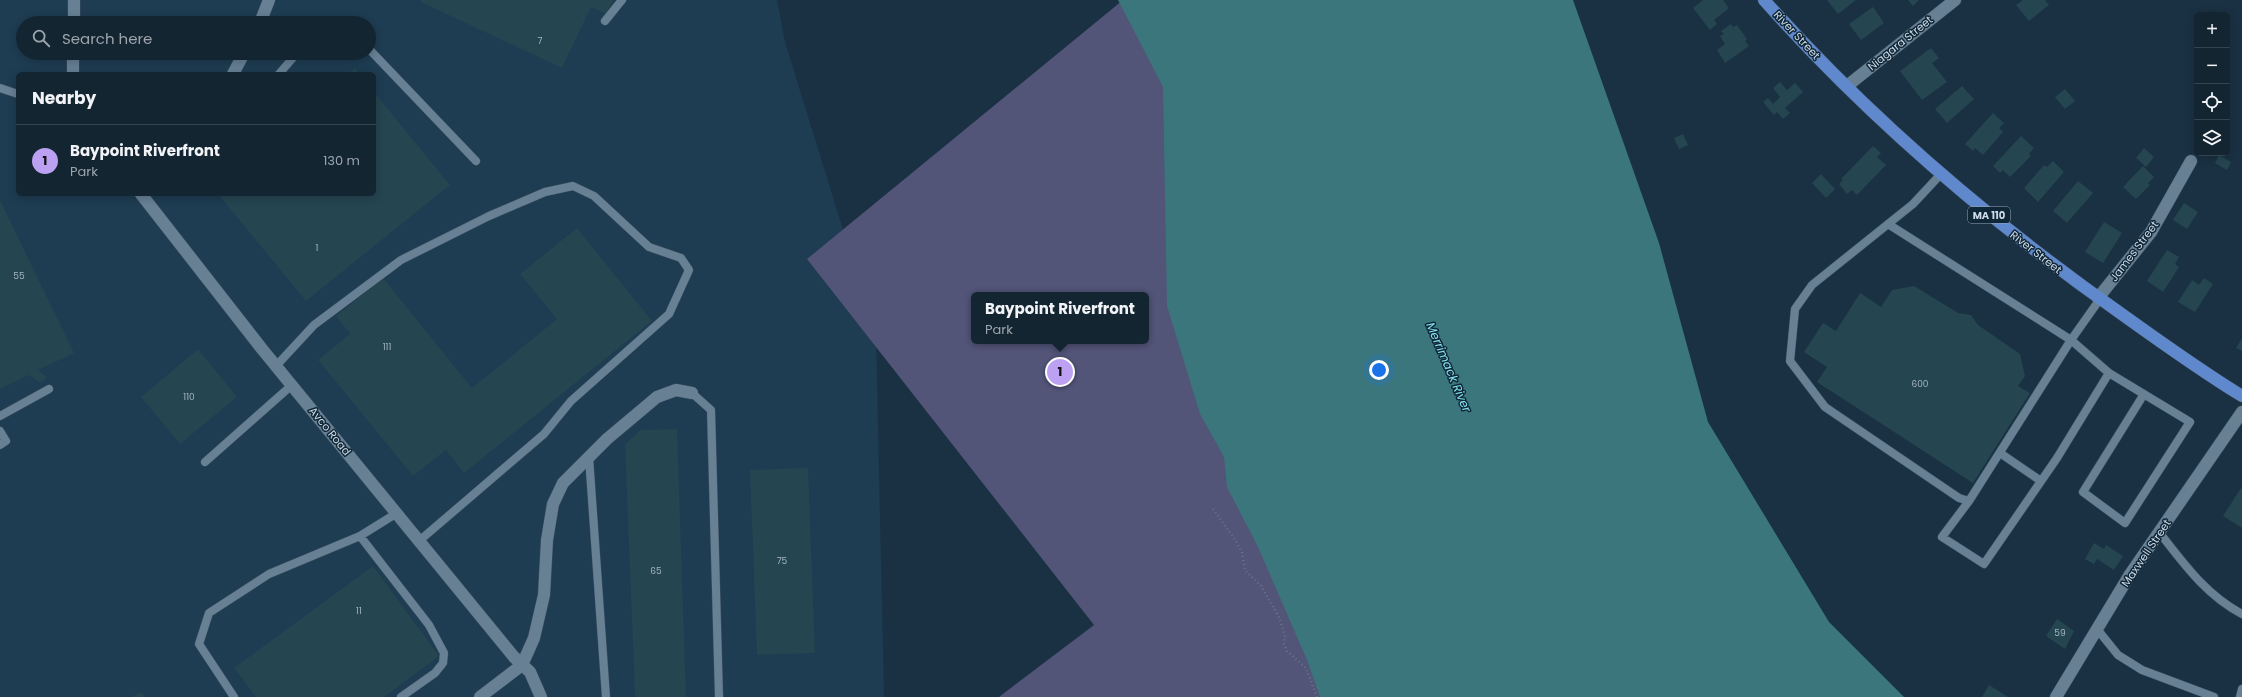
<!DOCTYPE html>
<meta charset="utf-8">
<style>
:root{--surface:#142532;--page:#21313e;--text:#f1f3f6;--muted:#9da5ac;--line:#33424d;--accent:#bca0f2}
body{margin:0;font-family:Poppins,sans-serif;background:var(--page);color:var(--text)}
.controls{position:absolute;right:12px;top:12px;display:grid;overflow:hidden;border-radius:6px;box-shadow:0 2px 10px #0003}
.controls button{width:36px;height:36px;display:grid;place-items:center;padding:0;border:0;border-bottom:1px solid var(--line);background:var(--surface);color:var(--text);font:20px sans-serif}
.you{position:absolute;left:1379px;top:370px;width:14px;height:14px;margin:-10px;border:3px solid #fff;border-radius:50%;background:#1a73e8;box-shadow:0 0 0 6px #1a73e833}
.badge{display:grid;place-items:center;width:26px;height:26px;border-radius:50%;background:var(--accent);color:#111;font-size:13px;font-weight:700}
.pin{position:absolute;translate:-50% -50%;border:2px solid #fff;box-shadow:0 1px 4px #0006}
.popup{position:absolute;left:971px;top:292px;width:178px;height:52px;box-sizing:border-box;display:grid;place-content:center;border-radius:6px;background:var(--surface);filter:drop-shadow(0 1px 3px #0005);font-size:13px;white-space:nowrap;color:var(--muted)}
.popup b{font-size:15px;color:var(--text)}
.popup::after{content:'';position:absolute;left:50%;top:100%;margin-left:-8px;border:8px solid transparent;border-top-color:var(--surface)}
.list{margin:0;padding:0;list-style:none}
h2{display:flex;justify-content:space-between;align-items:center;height:52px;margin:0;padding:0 16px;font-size:17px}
h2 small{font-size:13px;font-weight:400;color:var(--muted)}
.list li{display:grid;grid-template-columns:26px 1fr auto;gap:12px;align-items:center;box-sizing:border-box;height:72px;padding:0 16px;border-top:1px solid var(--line)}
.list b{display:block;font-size:15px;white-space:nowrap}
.list p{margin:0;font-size:13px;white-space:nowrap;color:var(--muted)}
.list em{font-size:13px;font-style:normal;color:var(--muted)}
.icon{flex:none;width:22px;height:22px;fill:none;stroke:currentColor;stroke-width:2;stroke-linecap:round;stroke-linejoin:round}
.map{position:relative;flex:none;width:2242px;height:697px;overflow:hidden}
.search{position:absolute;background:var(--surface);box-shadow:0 2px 10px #0003;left:16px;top:16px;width:360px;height:44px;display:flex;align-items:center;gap:10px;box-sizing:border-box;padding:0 14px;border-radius:22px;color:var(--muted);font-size:15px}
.panel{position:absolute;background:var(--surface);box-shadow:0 2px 10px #0003;left:16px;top:72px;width:360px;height:124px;border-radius:6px}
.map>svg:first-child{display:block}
.built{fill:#1e3c52;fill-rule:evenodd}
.green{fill:#525478;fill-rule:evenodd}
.water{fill:#3b767c}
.building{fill:#254551}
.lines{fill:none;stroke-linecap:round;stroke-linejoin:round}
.lane-casing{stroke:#3c4f5e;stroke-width:9}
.street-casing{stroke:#3c4f5e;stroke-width:13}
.primary-casing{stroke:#3c4f5e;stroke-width:13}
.path{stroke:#647786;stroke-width:2.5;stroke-dasharray:1 3;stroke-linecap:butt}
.lane{stroke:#678094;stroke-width:8}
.street{stroke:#678094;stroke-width:12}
.primary{stroke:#6089cd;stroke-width:12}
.labels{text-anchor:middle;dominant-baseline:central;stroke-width:3;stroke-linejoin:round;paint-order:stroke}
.number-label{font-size:9px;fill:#a4b6c2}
.shield{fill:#102738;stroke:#95a5b2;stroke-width:1}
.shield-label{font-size:10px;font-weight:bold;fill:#cedbe7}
.street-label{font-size:11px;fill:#cedbe7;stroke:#102738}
.water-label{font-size:12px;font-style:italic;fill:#84e4ef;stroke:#102738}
</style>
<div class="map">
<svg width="2242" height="697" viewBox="0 0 2242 697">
<rect width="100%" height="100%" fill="#1a3143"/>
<path class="built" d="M0 0H777L785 42 876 336 884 697H0ZM23 23H369V53H23ZM18 74H374V194H18Z"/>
<path class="green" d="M1123 0H1140L1337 697H999L1094 625 807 259ZM974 295H1146V341H974Z"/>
<path class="water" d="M1118 0H1573L1659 243 1708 422 1829 622 1904 697H1320L1307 660 1258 547 1227 487 1224 457 1200 414 1167 306 1163 87Z"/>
<path class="building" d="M421 0H613L606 14 591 7 562 68 421 2Z
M1703 0H1723L1729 8 1714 20 1717 24 1710 30 1693 8Z
M1827 0H1856L1838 14Z
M1908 0H1919L1913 6Z
M2023 0H2045L2049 5 2029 21 2016 5Z
M1873 7 1884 23 1861 40 1849 24Z
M1731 24 1733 27 1737 25 1747 39 1745 41 1749 46 1725 63 1717 50 1725 44 1720 36 1724 34 1721 31Z
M1931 48 1939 58 1932 63 1947 82 1922 100 1900 71Z
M355 68 359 74H348Z
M1780 82 1787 90 1795 83 1803 92 1785 108 1790 113 1783 119 1777 112 1774 115 1763 102 1768 98 1773 104 1780 97 1773 88Z
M1962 86 1974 99 1947 123 1935 109Z
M2065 89 2075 101 2065 109 2055 97Z
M374 92 450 185 306 301 218 194H374Z
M1993 113 2004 123 1999 128 2003 132 1983 155 1975 148 1973 151 1965 144Z
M1683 134 1688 145 1679 149 1674 138Z
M2021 136 2034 148 2029 154 2031 156 2010 177 2003 170 2000 173 1993 166Z
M1873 146 1881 153 1877 157 1886 165 1857 195 1852 190 1847 194 1839 184 1843 180 1841 179Z
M2144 148 2154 157 2146 167 2136 158Z
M2219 155 2231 162 2227 170 2215 163Z
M2053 161 2064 172 2038 202 2024 188 2044 165 2047 167Z
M2143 166 2154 177 2148 183 2150 185 2136 199 2123 187Z
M1821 174 1835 189 1826 198 1812 183Z
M2078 181 2093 193 2067 223 2053 211Z
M0 200 74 353 38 370 47 377 41 383 29 375 0 389Z
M2184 203 2198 212 2187 229 2173 220Z
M2104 222 2122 233 2103 263 2085 252Z
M577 228 652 321 464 473 446 450 413 476 318 360 350 334 336 316 383 278 472 388 557 319 520 274Z
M2167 250 2179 257 2175 264 2179 267 2163 292 2147 281Z
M2204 278 2213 284 2195 312 2178 302 2192 280 2199 285Z
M1914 286 1958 313 1971 315 1978 325 2020 354 2025 376 2018 386 2030 393 1973 483 1817 382 1827 367 1804 352 1823 323 1836 331 1860 293 1881 307 1892 290Z
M2242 338V351L2236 348Z
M198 349 237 397 180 444 141 397Z
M677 429 686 697H635L625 445 640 430Z
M808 468 815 653 757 655 750 470Z
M2241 488 2242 489V528L2223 516Z
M2094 543 2104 549 2106 545 2123 556 2114 570 2097 559 2094 564 2085 559Z
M373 566 439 656 384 697H256L234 668Z
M2057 619 2074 631 2065 649 2046 636Z
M1989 685 2008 697H1982Z
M142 692 145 697H131Z"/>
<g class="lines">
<defs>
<path id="lane" d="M605 21 622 0
M369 49 476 161
M279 74 297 53
M0 88 18 94
M1940 175 1913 204 1812 285 1795 309 1790 361 1825 407 1959 498 1969 501 1942 537 1984 564 2057 458 2109 373 2071 340 2100 299
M1888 224 2071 340 1969 501
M276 366 314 325 401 260 489 216 545 192 573 186 594 196 649 247 681 258 689 270 669 314 571 401 544 434 419 541
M2109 373 2190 422 2125 523 2083 492 2144 394
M692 393 711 410 719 697
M0 416 49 389
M0 431 6 441 0 445
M2000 453 2041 481
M589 457 606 697
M205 462 292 385
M2159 532C2184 564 2206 595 2242 614
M360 536 429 625 444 653 443 663 435 673 401 697
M2097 629 2118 655 2142 670 2214 697
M234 697 199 644 209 613 269 574 360 536 397 513
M2240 697 2242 689"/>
<path id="street" d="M74 23V0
M260 23 269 0
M73 74V53
M233 74 244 53
M1847 86 1955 0
M141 194 262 349 514 657 530 672 541 697
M2098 298 2151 232 2191 161
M480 697 522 665 534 638 544 595 547 540 553 504 563 483 607 439 657 397 676 390 692 393
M2056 697 2129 576 2242 412"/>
<path id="primary" d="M1764 0C1871 120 1992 223 2123 315 2162 343 2201 371 2242 396"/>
</defs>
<use href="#lane" class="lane-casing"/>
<use href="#street" class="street-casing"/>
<use href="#primary" class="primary-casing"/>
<path class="path" d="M1213 509 1236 541 1242 552 1245 570 1261 586 1278 615 1285 635 1284 644 1287 651 1306 668 1317 697"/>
<use href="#lane" class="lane"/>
<use href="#street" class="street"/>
<use href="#primary" class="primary"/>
</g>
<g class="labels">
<g class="number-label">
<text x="540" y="41">7</text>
<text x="317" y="248">1</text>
<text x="19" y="276">55</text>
<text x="387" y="347">111</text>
<text x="1920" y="384">600</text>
<text x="189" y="397">110</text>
<text x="782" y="561">75</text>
<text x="656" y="571">65</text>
<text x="359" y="611">11</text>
<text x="2060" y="633">59</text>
</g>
<rect class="shield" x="1968" y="207" width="42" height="16" rx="3"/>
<g class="shield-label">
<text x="1989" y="215">MA 110</text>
</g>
<g class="street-label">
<text transform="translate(1797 35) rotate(47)">River Street</text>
<text transform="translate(1900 43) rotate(-39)">Niagara Street</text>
<text transform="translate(2134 251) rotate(-53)">James Street</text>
<text transform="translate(2036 252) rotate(38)">River Street</text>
<text transform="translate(330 431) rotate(51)">Avco Road</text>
<text transform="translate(2146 553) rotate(-56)">Maxwell Street</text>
</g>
<g class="water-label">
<text transform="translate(1449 367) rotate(67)">Merrimack River</text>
</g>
</g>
</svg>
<div class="controls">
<button>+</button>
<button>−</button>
<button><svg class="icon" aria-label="locate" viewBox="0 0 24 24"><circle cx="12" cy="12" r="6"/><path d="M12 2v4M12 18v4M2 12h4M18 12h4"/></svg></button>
<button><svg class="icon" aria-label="layers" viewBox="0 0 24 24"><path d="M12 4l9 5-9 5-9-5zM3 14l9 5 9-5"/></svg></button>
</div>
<div class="you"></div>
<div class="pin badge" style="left:1060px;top:372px">1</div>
<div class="popup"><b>Baypoint Riverfront</b>Park</div>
<div class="search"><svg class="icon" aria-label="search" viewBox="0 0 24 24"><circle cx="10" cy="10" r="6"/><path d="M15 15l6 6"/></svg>Search here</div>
<section class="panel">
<h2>Nearby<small></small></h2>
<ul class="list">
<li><span class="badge">1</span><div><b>Baypoint Riverfront</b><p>Park</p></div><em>130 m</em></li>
</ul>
</section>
</div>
